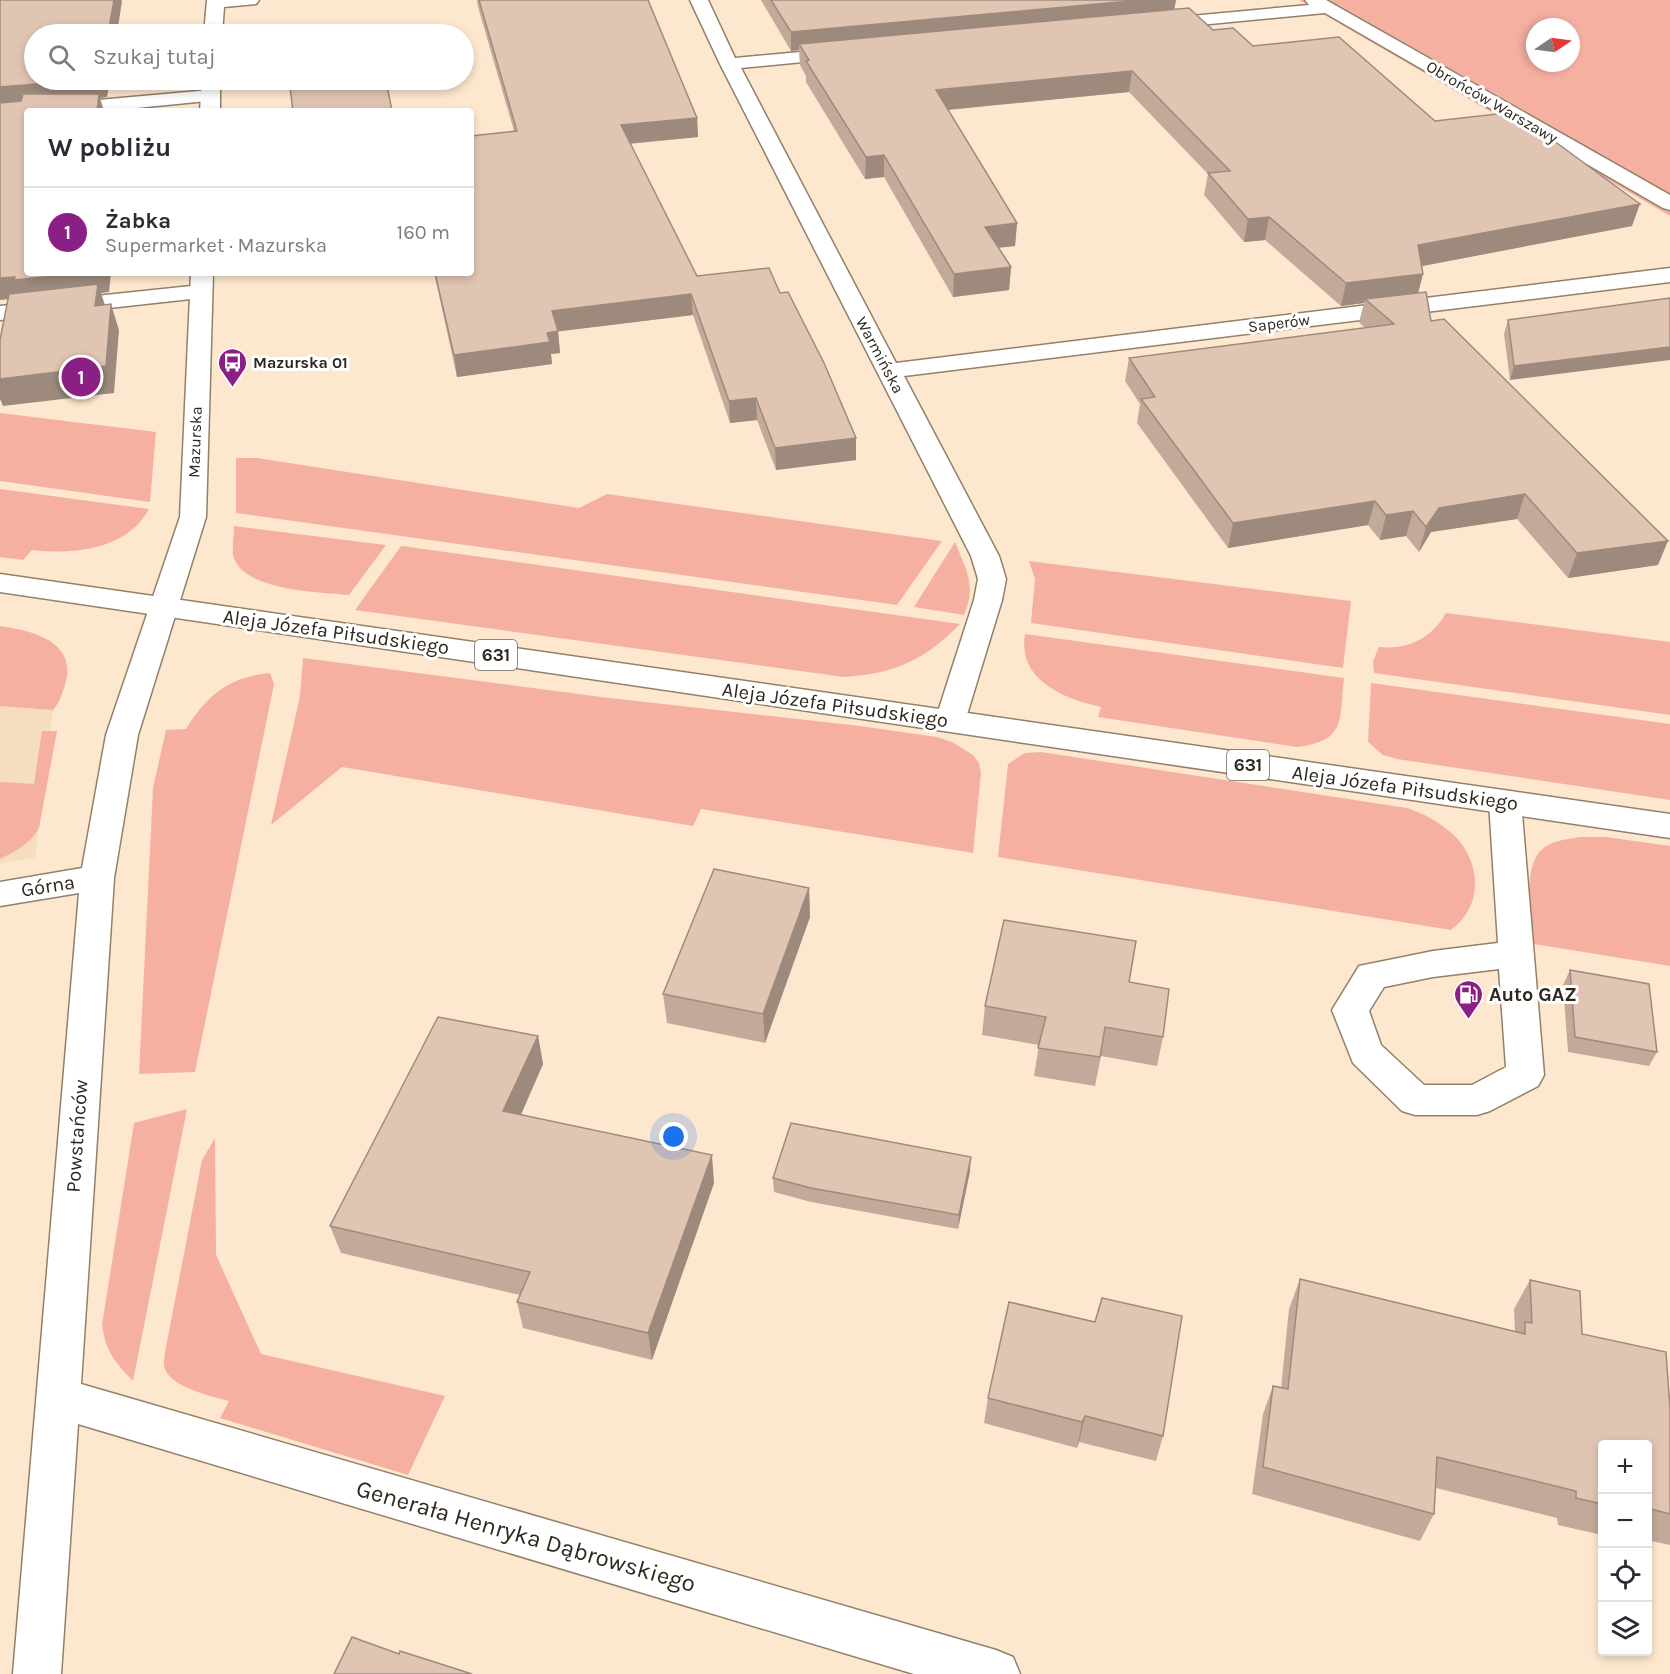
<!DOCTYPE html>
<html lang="pl">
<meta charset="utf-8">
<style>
:root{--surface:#fff;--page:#f2f2f3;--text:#2b2b33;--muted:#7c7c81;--line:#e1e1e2;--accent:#8a1f84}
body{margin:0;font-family:Karla,sans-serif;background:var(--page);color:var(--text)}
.controls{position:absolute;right:18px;bottom:18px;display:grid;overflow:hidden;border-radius:6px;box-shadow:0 3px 9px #0003}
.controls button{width:54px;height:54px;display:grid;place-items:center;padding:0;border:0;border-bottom:2px solid var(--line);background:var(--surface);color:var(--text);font:30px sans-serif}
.compass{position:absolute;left:1526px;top:18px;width:54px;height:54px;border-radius:50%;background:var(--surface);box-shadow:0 3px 9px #0003;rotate:77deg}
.you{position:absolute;left:674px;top:1137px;width:21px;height:21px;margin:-15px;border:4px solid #fff;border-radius:50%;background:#1a73e8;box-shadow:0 0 0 9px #1a73e833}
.badge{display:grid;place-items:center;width:39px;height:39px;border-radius:50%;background:var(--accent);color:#fff;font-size:20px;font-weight:700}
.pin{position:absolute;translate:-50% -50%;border:3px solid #fff;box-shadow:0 2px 6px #0006}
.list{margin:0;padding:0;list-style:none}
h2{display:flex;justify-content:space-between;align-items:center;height:78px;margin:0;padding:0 24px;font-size:26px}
h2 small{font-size:20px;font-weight:400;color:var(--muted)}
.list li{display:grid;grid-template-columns:39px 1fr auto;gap:18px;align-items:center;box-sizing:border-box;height:90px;padding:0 24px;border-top:2px solid var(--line)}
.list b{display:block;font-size:22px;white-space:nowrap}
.list p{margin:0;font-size:20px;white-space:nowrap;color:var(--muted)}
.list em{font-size:20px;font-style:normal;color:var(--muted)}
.icon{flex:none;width:33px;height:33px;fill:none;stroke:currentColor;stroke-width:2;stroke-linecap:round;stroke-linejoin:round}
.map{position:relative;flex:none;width:1670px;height:1674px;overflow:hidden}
.search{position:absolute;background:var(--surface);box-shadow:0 3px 9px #0003;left:24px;top:24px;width:450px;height:66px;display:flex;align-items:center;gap:15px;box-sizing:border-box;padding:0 21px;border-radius:33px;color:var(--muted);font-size:22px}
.panel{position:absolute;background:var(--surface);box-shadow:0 3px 9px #0003;left:24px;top:108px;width:450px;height:168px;border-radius:6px}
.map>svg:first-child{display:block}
.built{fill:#f6ddbd}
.green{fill:#f5b0a2;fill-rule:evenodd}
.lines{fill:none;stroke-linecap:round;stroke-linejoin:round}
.service-casing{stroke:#928068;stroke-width:3}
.minor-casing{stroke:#928068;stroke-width:3}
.primary-casing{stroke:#928068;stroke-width:3}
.service{fill:#fff;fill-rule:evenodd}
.minor{fill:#fff;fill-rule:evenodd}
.primary{fill:#fff;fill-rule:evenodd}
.wall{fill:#c2a99a}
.shaded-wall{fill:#9e8a7d}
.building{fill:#e1c5b3;stroke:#9e8a7d;stroke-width:1.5}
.labels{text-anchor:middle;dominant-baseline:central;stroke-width:6;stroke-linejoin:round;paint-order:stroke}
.far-street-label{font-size:16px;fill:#2e271d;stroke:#fff}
.far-poi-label{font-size:16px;font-weight:bold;fill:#2e271d;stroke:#fff;text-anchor:start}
.shield{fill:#fff;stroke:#6d6861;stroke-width:1.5}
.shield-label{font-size:18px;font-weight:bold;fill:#2e271d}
.street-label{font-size:20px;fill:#2e271d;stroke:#fff}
.poi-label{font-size:20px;font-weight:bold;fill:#2e271d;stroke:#fff;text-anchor:start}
.near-street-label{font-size:24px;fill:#2e271d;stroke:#fff}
</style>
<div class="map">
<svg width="1670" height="1674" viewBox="0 0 1670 1674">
<rect width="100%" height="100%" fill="#fde8cf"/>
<path class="built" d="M0 706 53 710 35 858 0 863Z"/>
<path class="green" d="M1299 0H1670V216ZM1535 27H1571V63H1535Z
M0 413 156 432 150 502 0 481Z
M236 458H257L579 508 607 494 942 541 897 605 236 513Z
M0 489 149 509C127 550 72 555 32 550L23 560 0 557Z
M234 526 386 545 349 595C320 592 241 591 233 555 232 546 234 535 234 526Z
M955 542C966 570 977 585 964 615L914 607Z
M401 546H402L960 624C925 660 894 674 844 677L355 610Z
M1029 561 1351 601 1343 668 1031 623 1035 579Z
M1446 613 1670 642V715L1374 673 1373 661 1379 647C1408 650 1432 638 1446 613Z
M0 626C33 631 78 641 65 685 62 694 60 702 53 710L0 706Z
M1025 634 1344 678C1339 720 1347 741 1297 747L1098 717 1101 707C1064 699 1017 680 1025 634Z
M303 658 601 697 860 726 937 737 952 742 973 755 979 763 981 773 973 853 701 809 693 826 342 767 271 825 300 696Z
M270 673 274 684 195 1072 139 1074 153 788 166 730 186 729C207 695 229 677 270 673Z
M1371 683 1670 724V800L1397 759 1383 755 1368 742Z
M42 731H57L39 828C30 844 16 851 0 859V782L34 784Z
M1041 752 1407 808C1422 813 1436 820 1448 830 1481 856 1486 904 1451 930L998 857 1008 764 1025 753Z
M1580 837H1606L1670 846V966L1534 944C1532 918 1520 864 1545 847 1555 840 1568 839 1580 837Z
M187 1109 133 1381C114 1361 106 1352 102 1325L134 1123Z
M215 1138 216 1255 261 1354 445 1396 408 1475 220 1418 229 1401C211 1396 168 1387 164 1366 163 1362 165 1356 165 1352L202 1160Z"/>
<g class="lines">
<defs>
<path id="service" d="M210 90 217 92 219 96 217 100 106 111H32L35 107 42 105Z
M201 285 209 287 212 292 209 297 0 320V306Z
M1505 791 1516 794 1521 802 1544 1075 1538 1086 1490 1111 1477 1115H1415L1402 1111 1353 1063 1332 1010 1359 966 1433 951 1498 943 1489 802 1494 794ZM1499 969 1506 1067 1472 1085H1424L1381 1045 1369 1011 1384 987 1433 977Z"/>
<path id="minor" d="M207 0H259L256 4 224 7 222 34H204Z
M690 0H708L735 58 844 48 850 49 853 53 850 57 844 58 741 68 896 363 1670 268V282L904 376 999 556 1006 579 1002 600 965 721 961 728 950 731 939 728 935 721 974 600 978 579 971 556 720 64Z
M1305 0H1326L1670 195V210L1663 208 1325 13 1158 29 1152 28 1149 24 1152 20 1158 19 1309 5Z
M202 80H220V111H200Z
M191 273H213L206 517 138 735 114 878 81 1384 996 1650 1013 1657 1020 1674H914L78 1424 61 1674H13L79 893 0 906V882L82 868 106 735 180 517Z"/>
<path id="primary" d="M0 574 1670 814V838L0 592Z"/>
</defs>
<use href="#service" class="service-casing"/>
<use href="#minor" class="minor-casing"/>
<use href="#primary" class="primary-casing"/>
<use href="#service" class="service"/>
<use href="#minor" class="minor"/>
<use href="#primary" class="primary"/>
</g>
<path class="wall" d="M477 0H648L697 118 698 137 630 144 697 276 856 460 776 470 757 420 730 423 693 315 558 331 560 353 551 354 552 364 457 377 434 273H471L514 131 478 7Z
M761 0H1176L1174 10 1213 30 1435 121 1632 226 1422 266 1423 274 1418 293 1431 321 1658 565 1568 578 1517 519 1431 532 1419 552 1406 536 1380 540 1368 525 1228 548 1137 423 1140 404 1125 381 1129 358 1365 328 1359 322 1364 303 1341 306 1265 240 1244 242 1204 195 1208 174 1129 92 948 110 1017 223 1015 246 998 248 1011 267 1009 290 953 297 884 177 865 179 806 82V76L800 65 799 50 791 51Z
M1670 298 1510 380 1504 334 1508 320Z
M809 888 810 917 765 1043 667 1023 663 994Z
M1570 970 1657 1052 1649 1066 1568 1052 1563 985Z
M1129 982 1163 1037 1157 1066 1101 1056 1095 1086 1034 1076 1039 1045 982 1035 985 1006Z
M538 1036 543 1064 521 1115 714 1183 652 1360 523 1328 517 1302 520 1295 341 1253 330 1226Z
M970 1171 958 1229 811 1202 774 1192 773 1178Z
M1300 1279 1515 1331 1514 1309 1530 1280 1582 1334 1670 1408V1545L1647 1540V1444H1602V1535L1558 1525 1557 1518 1436 1488 1434 1514 1420 1541 1252 1494 1263 1414 1273 1386 1281 1388 1289 1309Z
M1009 1302 1163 1436 1156 1461 1079 1442 1077 1448 984 1423 988 1398Z"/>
<path class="shaded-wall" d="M114 0H121L122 1 117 34H108Z
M1141 0H1176L1173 15 799 44V50L791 51V32Z
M1132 71 1129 92 935 111 936 90Z
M83 80H110L107 97 100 98 104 111 0 107V87Z
M697 118 698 137 623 144 621 125Z
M884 155V177L865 179 866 157Z
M1640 204 1632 226 1412 268 1418 245Z
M1269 217 1265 240 1244 242 1248 219Z
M1017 223 1015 246 983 249 985 227Z
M1011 267 1009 290 953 297 954 274Z
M86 273H111L109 292 101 293 107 311 20 298 0 300V278Z
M1423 274 1417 297 1365 299 1364 303 1341 306 1346 283Z
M691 294 693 315 554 332 552 311Z
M111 304 119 330 114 393 3 406 0 399V379Z
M558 331 560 353 551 354 552 364 457 377 454 355 547 333Z
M1670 347V360L1510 380 1514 366Z
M756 398 757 420 730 423 729 401Z
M856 438V460L776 470 775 448Z
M1525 494 1517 519 1431 532 1419 552 1426 527 1439 508Z
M1375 501 1368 525 1228 548 1233 523Z
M1413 511 1406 536 1380 540 1386 515Z
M1668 541 1658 565 1568 578 1577 553Z
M809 888 810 917 765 1043 763 1014Z
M538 1036 543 1064 510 1139 503 1111Z
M712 1155 714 1183 652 1360 648 1333Z
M971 1157 970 1171 958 1229 959 1215Z
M1085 1416 1079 1442 1077 1448 1082 1422Z"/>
<path class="building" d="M0 0H114L108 34H34V80H83L0 87Z
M479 0H648L697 118 621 125 697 276 769 268 780 293 788 292 824 363 856 438 775 448 756 398 729 401 691 294 552 311 558 331 547 333 550 342 454 355 435 273H471V136L517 131Z
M771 0H1141L791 32Z
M1189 8 1213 30 1233 28 1253 46 1339 37 1435 121 1506 113 1525 128 1535 127 1640 204 1418 245 1423 274 1346 283 1269 217 1248 219 1208 173 1230 171 1132 71 936 90 1017 223 985 227 1011 267 954 274 884 155 866 157 806 61 809 60 799 44Z
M289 80H386L392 111H293Z
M23 94H99L97 111H27V273H86L14 280 15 277 0 278V103L21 101Z
M98 284 95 306 111 304 106 366 0 379V340L9 294Z
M1426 292 1431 321 1444 319 1668 541 1577 553 1525 494 1439 508 1426 527 1413 511 1386 515 1375 501 1233 523 1141 399 1155 397 1129 358 1394 324 1365 299Z
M1670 298V347L1514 366 1508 320Z
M714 869 809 888 763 1014 663 994Z
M1004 920 1136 941 1129 982 1169 989 1163 1037 1105 1027 1100 1057 1038 1048 1046 1017 985 1006Z
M1570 970 1649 984 1657 1052 1575 1037Z
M438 1017 538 1036 503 1111 712 1155 648 1333 517 1302 530 1272 330 1226Z
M791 1123 971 1157 959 1215 811 1188 773 1178Z
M1300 1279 1525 1334V1322L1532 1323 1530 1280 1580 1291 1582 1334 1666 1352 1670 1408V1514L1647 1508V1444H1602V1504L1576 1498V1491L1437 1457 1434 1514 1263 1467 1273 1386 1288 1389Z
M1102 1298 1182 1316 1163 1436 1085 1416 1082 1422 988 1398 1009 1302 1095 1322Z
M352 1637 399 1654 400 1651 472 1674H334Z"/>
<defs>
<symbol id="bus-pin" viewBox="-11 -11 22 30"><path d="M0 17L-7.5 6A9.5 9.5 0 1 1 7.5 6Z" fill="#8a1f84" stroke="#fff"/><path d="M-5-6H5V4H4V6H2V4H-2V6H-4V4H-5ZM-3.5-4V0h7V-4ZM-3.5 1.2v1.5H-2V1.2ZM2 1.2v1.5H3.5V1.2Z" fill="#fff"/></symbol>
<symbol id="fuel-pin" viewBox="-11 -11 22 30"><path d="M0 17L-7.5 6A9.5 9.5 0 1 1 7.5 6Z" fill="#8a1f84" stroke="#fff"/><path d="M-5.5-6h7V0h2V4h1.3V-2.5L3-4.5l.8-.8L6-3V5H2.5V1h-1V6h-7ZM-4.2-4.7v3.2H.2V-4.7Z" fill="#fff"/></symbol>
</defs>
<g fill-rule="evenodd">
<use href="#bus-pin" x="216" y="346" width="33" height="45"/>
<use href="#fuel-pin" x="1452" y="978" width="33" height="45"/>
</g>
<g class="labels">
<g class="far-street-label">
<text transform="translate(1492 102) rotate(30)">Obrońców Warszawy</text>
<text transform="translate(1279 323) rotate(-7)">Saperów</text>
<text transform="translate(880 355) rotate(62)">Warmińska</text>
<text transform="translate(195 442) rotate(-88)">Mazurska</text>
</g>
<g class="far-poi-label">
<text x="253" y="362">Mazurska 01</text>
</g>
<g class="shield">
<rect x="475" y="640" width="42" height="30" rx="4.5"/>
<rect x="1227" y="750" width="42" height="30" rx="4.5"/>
</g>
<g class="shield-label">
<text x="496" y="655">631</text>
<text x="1248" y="765">631</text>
</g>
<g class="street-label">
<text transform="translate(336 632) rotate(8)">Aleja Józefa Piłsudskiego</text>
<text transform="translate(835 705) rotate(8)">Aleja Józefa Piłsudskiego</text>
<text transform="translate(1405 788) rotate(8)">Aleja Józefa Piłsudskiego</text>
<text transform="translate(48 886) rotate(-9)">Górna</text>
<text transform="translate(77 1136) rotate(-86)">Powstańców</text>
</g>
<g class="poi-label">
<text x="1489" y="994">Auto GAZ</text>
</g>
<g class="near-street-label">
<text transform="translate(526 1536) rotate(16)">Generała Henryka Dąbrowskiego</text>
</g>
</g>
</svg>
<div class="controls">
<button>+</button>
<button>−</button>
<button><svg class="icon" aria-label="locate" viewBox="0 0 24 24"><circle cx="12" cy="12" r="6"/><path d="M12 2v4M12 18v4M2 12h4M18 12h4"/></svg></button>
<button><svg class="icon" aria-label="layers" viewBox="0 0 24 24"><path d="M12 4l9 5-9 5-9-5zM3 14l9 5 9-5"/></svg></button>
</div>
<svg class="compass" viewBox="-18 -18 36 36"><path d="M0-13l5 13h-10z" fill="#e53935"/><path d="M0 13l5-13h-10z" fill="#7c7c81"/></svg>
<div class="you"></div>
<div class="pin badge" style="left:81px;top:377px">1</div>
<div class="search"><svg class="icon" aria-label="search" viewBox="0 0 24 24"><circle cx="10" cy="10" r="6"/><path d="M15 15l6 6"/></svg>Szukaj tutaj</div>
<section class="panel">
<h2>W pobliżu<small></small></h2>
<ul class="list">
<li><span class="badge">1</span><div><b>Żabka</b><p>Supermarket · Mazurska</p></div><em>160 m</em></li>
</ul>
</section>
</div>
